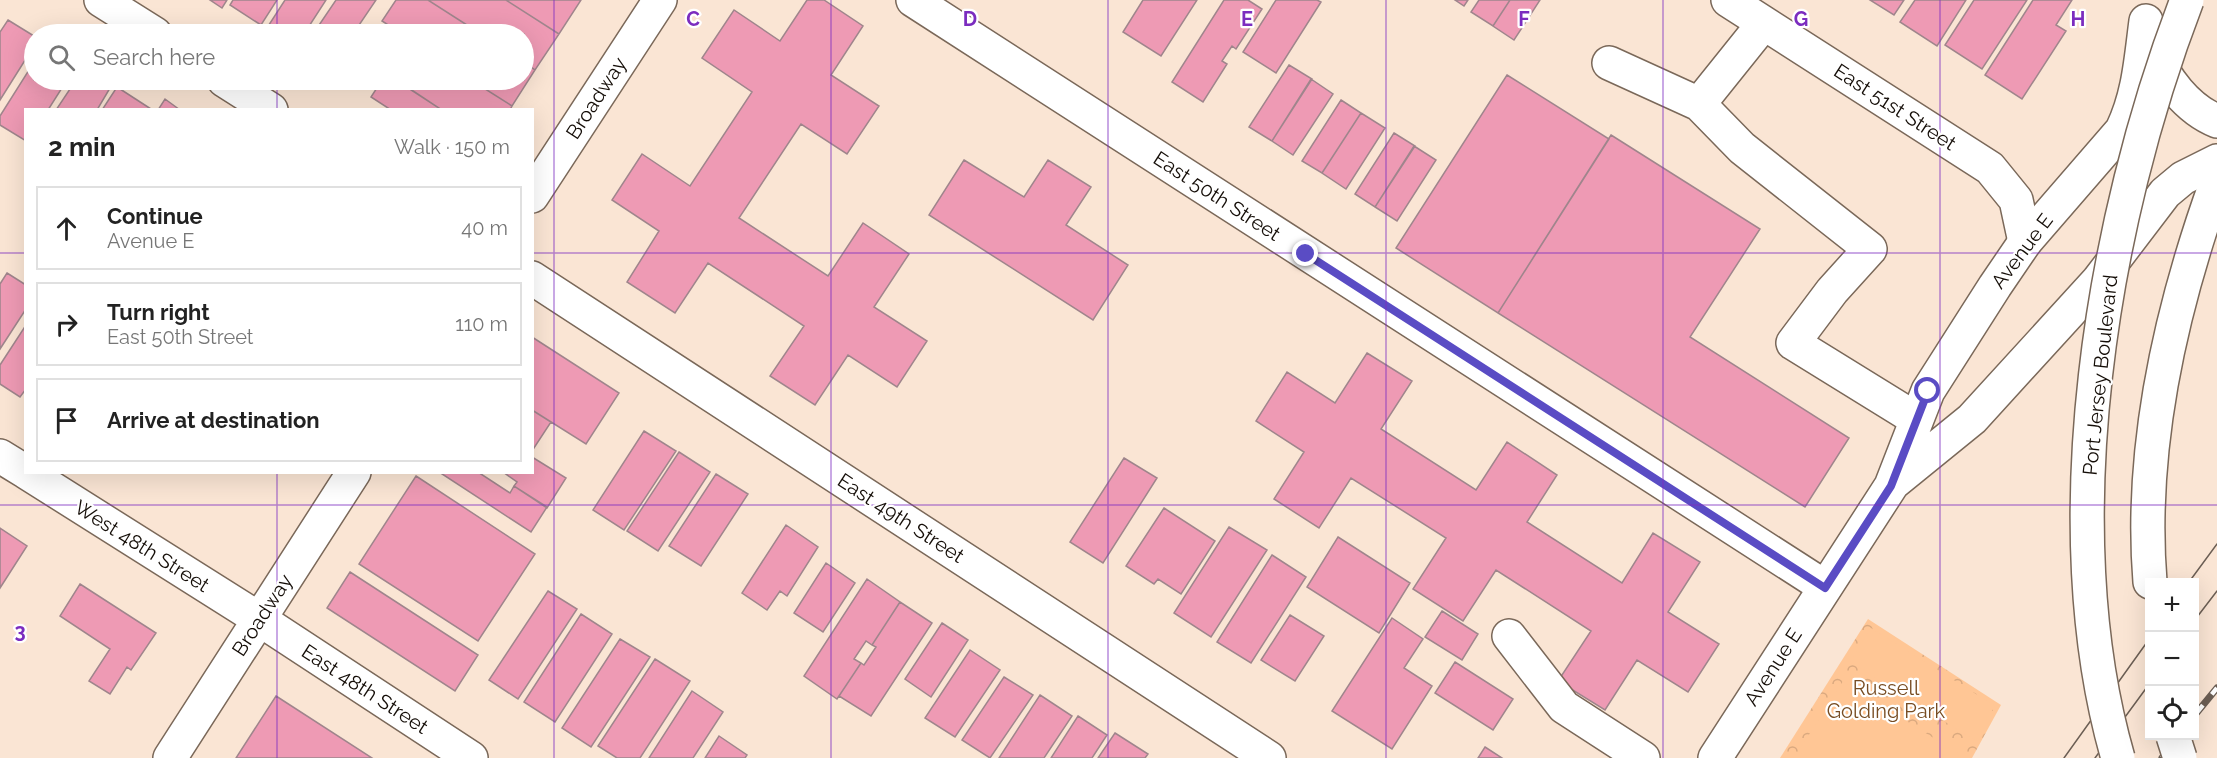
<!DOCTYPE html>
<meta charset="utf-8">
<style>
:root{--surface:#fff;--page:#f2f2f2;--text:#222;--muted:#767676;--line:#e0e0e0}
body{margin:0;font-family:Raleway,sans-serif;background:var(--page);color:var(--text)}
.controls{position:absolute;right:18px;bottom:18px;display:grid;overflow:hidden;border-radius:0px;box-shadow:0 6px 24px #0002}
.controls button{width:54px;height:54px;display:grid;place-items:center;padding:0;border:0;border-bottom:2px solid var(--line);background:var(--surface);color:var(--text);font:30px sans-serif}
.stop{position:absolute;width:18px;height:18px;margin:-14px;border:4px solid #5a4cc4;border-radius:50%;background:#fff}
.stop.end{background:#5a4cc4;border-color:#fff;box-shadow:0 2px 6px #0008}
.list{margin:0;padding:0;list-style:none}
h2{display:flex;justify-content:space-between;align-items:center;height:78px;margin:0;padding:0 24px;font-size:26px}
h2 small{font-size:20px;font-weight:400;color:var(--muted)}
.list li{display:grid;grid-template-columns:39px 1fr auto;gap:18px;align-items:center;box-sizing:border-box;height:84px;margin:0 12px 12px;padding:0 12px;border:2px solid var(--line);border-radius:0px}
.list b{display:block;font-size:22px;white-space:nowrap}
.list p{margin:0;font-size:20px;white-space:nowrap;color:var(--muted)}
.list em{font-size:20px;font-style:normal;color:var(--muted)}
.icon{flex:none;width:33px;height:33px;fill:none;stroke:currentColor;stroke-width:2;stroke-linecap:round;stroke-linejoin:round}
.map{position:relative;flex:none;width:2217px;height:758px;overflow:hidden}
.search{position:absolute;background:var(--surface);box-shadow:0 6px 24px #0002;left:24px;top:24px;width:510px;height:66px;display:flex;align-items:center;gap:15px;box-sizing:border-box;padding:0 21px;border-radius:33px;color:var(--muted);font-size:22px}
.panel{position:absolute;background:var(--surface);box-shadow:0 6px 24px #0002;left:24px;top:108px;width:510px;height:366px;border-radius:0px}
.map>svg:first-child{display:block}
.park{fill:url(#park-crowns)}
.garden{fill:#ffc695}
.building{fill:#ee9ab4;stroke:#9f858c;stroke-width:1.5}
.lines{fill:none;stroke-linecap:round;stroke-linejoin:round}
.minor-casing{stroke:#7a6859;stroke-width:36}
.major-casing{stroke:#7a6859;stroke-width:36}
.highway-casing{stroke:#7a6859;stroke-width:36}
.minor{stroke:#fff;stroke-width:33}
.major{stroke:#fff;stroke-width:33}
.highway{stroke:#fff;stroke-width:33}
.tram{stroke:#6b5e54;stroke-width:1.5}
.rail-casing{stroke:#6b5e54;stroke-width:7}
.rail{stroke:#fff;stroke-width:4.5;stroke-dasharray:14;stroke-linecap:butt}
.highway-bridge-casing{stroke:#7a6859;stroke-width:36;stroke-linecap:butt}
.highway-bridge{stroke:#fff;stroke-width:33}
.route{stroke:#5a4cc4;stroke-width:8}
.grid{fill:none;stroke:#7b2cbf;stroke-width:1.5;stroke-opacity:0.55}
.labels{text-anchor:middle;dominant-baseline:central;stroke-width:4.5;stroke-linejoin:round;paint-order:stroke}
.street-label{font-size:20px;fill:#140d07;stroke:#fff}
.park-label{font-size:20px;fill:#774c22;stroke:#fff}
.grid-label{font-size:20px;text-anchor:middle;font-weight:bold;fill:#7b2cbf;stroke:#fff;stroke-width:4.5;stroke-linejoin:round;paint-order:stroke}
</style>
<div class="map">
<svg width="2217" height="758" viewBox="0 0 2217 758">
<defs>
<pattern id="park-crowns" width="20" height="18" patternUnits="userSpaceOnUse" patternTransform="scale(1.5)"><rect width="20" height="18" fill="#ffc695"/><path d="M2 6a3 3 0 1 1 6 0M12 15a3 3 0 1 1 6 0" fill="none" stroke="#daa97f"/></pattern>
</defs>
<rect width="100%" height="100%" fill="#fae5d4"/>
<path class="park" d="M1868 619 2001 705 1972 758H1780Z"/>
<path class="garden" d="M1871 628 1995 706 1974 740 1850 662Z
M1843 681 1959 754 1957 758H1808L1798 752Z"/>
<path class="building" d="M210 0H227L222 8Z
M233 0H277L261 25 230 5Z
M285 0H326L304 34H263Z
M336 0H376L353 34H313Z
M396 0H428L481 34H402L382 21Z
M428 0H506L559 34 535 70 524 62V34H481Z
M506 0H581L559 34Z
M807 0H824L863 26 831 75 879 106 847 154 801 124 739 218 828 276 863 223 909 254 874 307 927 341 897 387 848 355 815 405 770 376 804 326 708 263 675 313 627 282 659 231 612 200 642 154 690 186 752 92 702 58 734 10 780 41Z
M1143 0H1197L1161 56 1123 32Z
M1224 0H1248L1262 9 1236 49 1232 46 1222 61 1227 64 1203 102 1172 82Z
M1276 0H1317L1321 2 1276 73 1243 52Z
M1455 0H1468L1464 6Z
M1479 0H1510L1493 26 1471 12Z
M1510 0H1540L1514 40 1493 26Z
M1870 0H1904L1894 15Z
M1915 0H1966L1937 46 1900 22Z
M1974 0H2027L1982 69 1945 45Z
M2033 0H2072L2056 25 2066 31 2022 99 1985 75Z
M8 20 34 36V46L0 100V32Z
M34 62V80H67L48 110H26V141L0 125V116Z
M524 62 535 70 512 106 471 80H524Z
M1289 65 1312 79 1272 141 1249 127Z
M1507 75 1609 139 1498 313 1396 248Z
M1311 79 1333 94 1293 155 1272 141Z
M76 80H107L113 83 97 110H56Z
M382 80H396L442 110H391L371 97Z
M419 80H471L512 106 510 110H442L412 90Z
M117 87 151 109V110H102Z
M165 99 180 110H158Z
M1341 100 1361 113 1322 173 1302 161Z
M1361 113 1385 128 1346 189 1322 173Z
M1394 133 1415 146 1375 207 1355 194Z
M1611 135 1760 229 1690 337 1849 438 1805 507 1498 313Z
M1414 146 1436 160 1397 221 1375 207Z
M964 160 1024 197 1048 160 1091 187 1066 225 1128 265 1093 320 929 215Z
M7 273 26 285V309L0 349V284Z
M26 325V389L20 397 0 384V365Z
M532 337 619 393 586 444 532 410Z
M1367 353 1412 381 1381 429 1476 490 1507 442 1557 475 1527 522 1622 583 1653 533 1700 562 1668 612 1719 644 1688 692 1637 660 1605 710 1558 681 1591 631 1496 570 1463 621 1413 589 1446 538 1351 478 1319 528 1274 499 1304 452 1256 421 1287 372 1335 403Z
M532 410 551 422 532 451Z
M644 431 676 451 624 530 593 510Z
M679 452 710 472 658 551 627 531Z
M532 457 566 478 547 508 514 486 517 482 503 472H532Z
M1124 458 1157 478 1103 563 1070 542Z
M439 472H478L510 493 514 486 547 507 531 532Z
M716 474 748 494 701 566 669 546Z
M416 476 535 554 478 641 359 564Z
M1164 508 1215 541 1181 594 1158 579 1154 584 1126 566Z
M786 525 818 547 787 596 780 591 767 610 742 593Z
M1229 527 1267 550 1211 637 1174 613Z
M0 528 27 546 0 588Z
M1338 537 1410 583 1379 633 1307 587Z
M1272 555 1306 577 1251 663 1217 642Z
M826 563 855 583 823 632 794 613Z
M350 572 478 655 455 691 327 608Z
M867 579 900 602 872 645 866 641 854 659 861 663 837 699 804 676Z
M80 584 156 633 131 670 127 667 110 694 89 681 110 649 60 616Z
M548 591 577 609 518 699 489 680Z
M900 602 932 623 871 716 839 696 861 663 864 665 876 647 872 645Z
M1442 611 1478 634 1462 660 1425 637Z
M581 614 612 634 555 722 524 702Z
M1290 615 1324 636 1295 681 1261 660Z
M1392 618 1423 639 1404 668 1432 686 1392 749 1332 711Z
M942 623 968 640 931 697 905 679Z
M620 639 650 657 591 747 562 728Z
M970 650 1000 670 955 737 925 718Z
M655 659 690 681 640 758H617L598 746Z
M1455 662 1513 699 1493 730 1435 693Z
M1004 677 1033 695 990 758 962 740Z
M692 691 723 712 693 758H649Z
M1040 695 1072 716 1044 758H999Z
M276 696 372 758H236Z
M1078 716 1107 735 1092 758H1051Z
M1115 733 1148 754 1145 758H1098Z
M719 736 747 755 745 758H705Z
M1485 747 1502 758H1478Z"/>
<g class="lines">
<defs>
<path id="minor" d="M101 0 155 34
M913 0 1825 587
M1728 0 1990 168 2016 200 2025 242
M1609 63 1699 104 1742 148 1870 249 1832 291 1793 343 1916 419
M224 80 271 110
M1699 104 1764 23
M532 196 660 0
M532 278 1269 758
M0 456 26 472
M26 472 259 619 471 758
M1509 636 1564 707 1643 758
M170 758 354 472"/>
<path id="major" d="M2152 49C2164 78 2187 109 2217 121
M1892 484 1972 419 2098 281 2165 193 2183 178 2217 161
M1715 758 1891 486 1928 391 1995 286 2025 242 2122 130C2139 95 2141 59 2146 21"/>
<path id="highway" d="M2150 582C2139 447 2171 308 2217 181"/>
</defs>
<use href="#minor" class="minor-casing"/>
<use href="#major" class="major-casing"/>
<use href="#highway" class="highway-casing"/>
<use href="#minor" class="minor"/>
<use href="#major" class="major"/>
<use href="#highway" class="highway"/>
<path class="tram" d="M2189 582 2217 544
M2194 621 2217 591
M2064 758 2150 638
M2095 758 2150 683"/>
<defs>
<path id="rail" d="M2194 716 2217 688
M2162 758 2179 736"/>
</defs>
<use href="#rail" class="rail-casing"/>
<use href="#rail" class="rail"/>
<defs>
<path id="highway-bridge" d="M2173 736 2180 758
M2118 758C2051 527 2102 221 2187 0"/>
</defs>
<use href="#highway-bridge" class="highway-bridge-casing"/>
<use href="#highway-bridge" class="highway-bridge"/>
</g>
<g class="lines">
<path class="route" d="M1306 254 1825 588 1891 486 1928 391"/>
</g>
<path class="grid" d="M277 0V34M554 0V758M831 0V758M1108 0V758M1386 0V758M1663 0V758M1940 0V758M277 80V110M0 253H26M532 253H2217M277 472V758M0 505H2217"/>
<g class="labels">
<g class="street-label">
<text transform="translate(596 98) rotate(-57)">Broadway</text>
<text transform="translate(1895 107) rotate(33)">East 51st Street</text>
<text transform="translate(1217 196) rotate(33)">East 50th Street</text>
<text transform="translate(2022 251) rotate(-53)">Avenue E</text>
<text transform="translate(2100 375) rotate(-84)">Port Jersey Boulevard</text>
<text transform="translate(901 518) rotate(33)">East 49th Street</text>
<text transform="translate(142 546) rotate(32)">West 48th Street</text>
<text transform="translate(262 615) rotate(-57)">Broadway</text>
<text transform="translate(1773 667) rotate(-57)">Avenue E</text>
<text transform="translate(365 689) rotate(33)">East 48th Street</text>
</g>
<g class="park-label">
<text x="1886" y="688">Russell<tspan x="1886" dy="23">Golding Park</tspan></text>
</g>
</g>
<g class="grid-label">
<text x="693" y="26">C</text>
<text x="970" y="26">D</text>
<text x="1247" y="26">E</text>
<text x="1524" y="26">F</text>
<text x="1801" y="26">G</text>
<text x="2078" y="26">H</text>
<text x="20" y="638">3</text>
</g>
</svg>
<div class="controls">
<button>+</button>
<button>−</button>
<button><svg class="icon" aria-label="locate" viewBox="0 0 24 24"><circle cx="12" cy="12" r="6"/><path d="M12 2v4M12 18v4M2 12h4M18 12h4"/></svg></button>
</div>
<div class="stop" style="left:1928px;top:391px"></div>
<div class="stop end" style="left:1306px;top:254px"></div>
<div class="search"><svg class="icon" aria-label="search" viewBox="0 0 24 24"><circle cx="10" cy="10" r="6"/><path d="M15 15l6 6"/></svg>Search here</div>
<section class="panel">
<h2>2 min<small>Walk · 150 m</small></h2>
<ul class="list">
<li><svg class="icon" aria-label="ahead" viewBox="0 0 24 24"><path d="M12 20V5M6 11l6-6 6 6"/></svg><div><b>Continue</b><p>Avenue E</p></div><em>40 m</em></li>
<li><svg class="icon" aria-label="right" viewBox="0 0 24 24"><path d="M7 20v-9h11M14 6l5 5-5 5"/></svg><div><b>Turn right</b><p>East 50th Street</p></div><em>110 m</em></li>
<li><svg class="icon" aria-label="arrive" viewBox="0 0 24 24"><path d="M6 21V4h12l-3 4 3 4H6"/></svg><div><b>Arrive at destination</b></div></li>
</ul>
</section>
</div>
